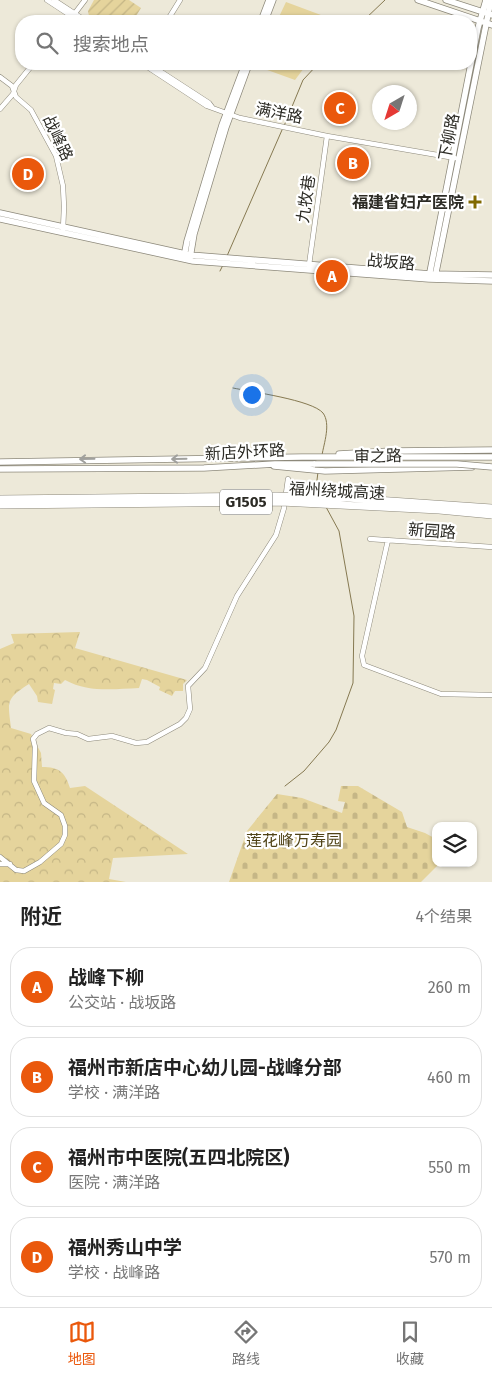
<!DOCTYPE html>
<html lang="zh">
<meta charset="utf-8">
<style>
:root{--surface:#fff;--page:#f6f6f6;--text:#222;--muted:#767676;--line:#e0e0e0;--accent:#ea580c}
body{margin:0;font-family:"Fira Sans","Noto Sans SC",sans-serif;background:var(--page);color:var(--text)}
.controls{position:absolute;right:15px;bottom:15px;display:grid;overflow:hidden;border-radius:10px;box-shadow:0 1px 4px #0004}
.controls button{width:45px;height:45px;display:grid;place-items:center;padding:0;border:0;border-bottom:1px solid var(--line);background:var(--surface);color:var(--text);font:25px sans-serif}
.compass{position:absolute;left:372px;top:85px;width:45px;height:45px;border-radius:50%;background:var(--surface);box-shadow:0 1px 4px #0004;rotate:219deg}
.you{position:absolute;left:251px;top:394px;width:18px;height:18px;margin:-12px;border:4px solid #fff;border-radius:50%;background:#1a73e8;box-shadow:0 0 0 8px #1a73e833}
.badge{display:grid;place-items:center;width:32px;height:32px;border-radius:50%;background:var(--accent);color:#fff;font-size:16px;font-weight:700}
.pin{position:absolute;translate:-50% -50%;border:2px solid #fff;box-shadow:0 1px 5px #0006}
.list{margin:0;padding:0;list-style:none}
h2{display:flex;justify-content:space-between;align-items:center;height:65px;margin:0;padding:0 20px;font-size:21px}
h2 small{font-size:16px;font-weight:400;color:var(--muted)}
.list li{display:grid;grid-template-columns:32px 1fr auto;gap:15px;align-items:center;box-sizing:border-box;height:80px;margin:0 10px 10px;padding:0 10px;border:1px solid var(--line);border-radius:20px}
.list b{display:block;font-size:19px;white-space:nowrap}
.list p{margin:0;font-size:16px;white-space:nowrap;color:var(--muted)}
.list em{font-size:16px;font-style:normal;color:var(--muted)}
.icon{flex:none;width:28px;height:28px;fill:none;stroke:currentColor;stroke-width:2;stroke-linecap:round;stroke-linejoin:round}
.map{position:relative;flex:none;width:492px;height:882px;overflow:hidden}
.search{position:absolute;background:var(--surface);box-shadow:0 1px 4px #0004;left:15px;right:15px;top:15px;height:55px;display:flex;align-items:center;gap:12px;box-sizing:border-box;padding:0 18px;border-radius:20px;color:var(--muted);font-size:19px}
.sheet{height:425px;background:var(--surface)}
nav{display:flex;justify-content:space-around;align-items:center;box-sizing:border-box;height:70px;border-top:1px solid var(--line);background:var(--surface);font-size:14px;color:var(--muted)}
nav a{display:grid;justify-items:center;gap:2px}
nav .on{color:var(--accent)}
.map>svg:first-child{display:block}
.forest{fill:url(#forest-crowns)}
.cemetery{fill:url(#cemetery-stones)}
.garden{fill:url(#garden-furrows)}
.pitch{fill:#e5d49c}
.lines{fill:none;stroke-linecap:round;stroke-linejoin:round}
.stream{stroke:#867951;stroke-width:1}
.minor-casing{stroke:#8d897b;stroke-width:5.5}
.major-casing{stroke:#8d897b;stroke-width:7}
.minor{stroke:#fff;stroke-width:4.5}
.major{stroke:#fff;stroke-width:5.5}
.major-bridge-casing{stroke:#8d897b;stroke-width:7;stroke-linecap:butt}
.highway-bridge-casing{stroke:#8d897b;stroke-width:8;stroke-linecap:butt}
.major-bridge{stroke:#fff;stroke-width:5.5}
.highway-bridge{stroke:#fff;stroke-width:7}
.oneway{stroke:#a0a09d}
.poi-dot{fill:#816901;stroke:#fff;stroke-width:2}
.labels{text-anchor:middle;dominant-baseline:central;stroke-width:4.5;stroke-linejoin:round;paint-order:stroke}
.shield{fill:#fff;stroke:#6b6b66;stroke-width:1}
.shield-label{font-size:15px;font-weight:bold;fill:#2c2b25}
.street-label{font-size:16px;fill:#2c2b25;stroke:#fff}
.poi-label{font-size:16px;font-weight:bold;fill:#2c2b25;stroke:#fff;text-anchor:end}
.park-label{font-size:16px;fill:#504317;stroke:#fff}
</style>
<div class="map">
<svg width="492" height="882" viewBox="0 0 492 882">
<defs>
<pattern id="forest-crowns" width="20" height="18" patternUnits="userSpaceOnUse" patternTransform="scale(1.25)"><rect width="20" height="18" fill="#e5d49c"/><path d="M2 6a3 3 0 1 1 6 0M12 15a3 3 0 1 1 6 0" fill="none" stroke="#c5b686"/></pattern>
<pattern id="cemetery-stones" width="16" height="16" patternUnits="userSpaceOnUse" patternTransform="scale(1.25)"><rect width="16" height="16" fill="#e5d49c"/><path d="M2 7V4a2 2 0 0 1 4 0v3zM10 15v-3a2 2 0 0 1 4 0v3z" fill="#c5b686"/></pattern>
<pattern id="garden-furrows" width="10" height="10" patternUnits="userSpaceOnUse" patternTransform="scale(1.25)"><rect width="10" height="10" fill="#e5d49c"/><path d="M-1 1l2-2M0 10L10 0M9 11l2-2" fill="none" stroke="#c5b686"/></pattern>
</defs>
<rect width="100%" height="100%" fill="#ede9d9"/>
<path class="forest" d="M80 632 75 648 187 680 183 684V691H175L172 696 159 690 160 687 147 680 142 679 139 688C114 689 89 693 65 680L61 684 54 683 53 689 55 690 52 704 38 702 37 696 29 684C5 699 8 702 11 728L31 734 41 753 42 767C59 767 65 772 70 788L85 786 188 854 113 858 109 879 126 882H0V649L14 643 11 634Z"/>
<path class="cemetery" d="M341 786H358L402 812 407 827 425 833 436 839V863H440L421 882H229L247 831 277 794 302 798 342 813 345 802 338 801Z"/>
<path class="garden" d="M94 0H129L141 8 133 21H95L89 16 88 11Z"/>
<path class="pitch" d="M286 2 337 21H277Z
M260 64H307L295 80 259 67Z"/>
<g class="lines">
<path class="stream" d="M363 21 385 0
M284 126 303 80 318 64
M227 256 282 130
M220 271 223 265
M233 388C252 392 312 400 323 413 331 424 324 443 322 455
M318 472 317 480 320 494
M285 786 304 771 329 742 336 730 353 683 354 616 339 531 326 507"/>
<defs>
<path id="minor" d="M47 0 79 21
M54 0 86 21
M69 21 85 0
M167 21 180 0
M143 64 207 106 240 118 327 136 455 158
M149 64 209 103 212 107
M0 77 12 86 16 97 31 110 56 156 63 186 64 207 63 230
M0 109 13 94 16 85 33 64
M309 265 327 136
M370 539 492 547
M388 540 362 656 364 665 441 694 492 695
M0 857 16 870 24 871 40 862 61 844 65 835V826L61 815 44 803 34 781 35 747 33 739 37 734 49 728 66 733 77 734 88 739 112 736 136 743 147 742 180 724 186 718 190 709 188 686 205 668 237 596 276 535 284 508 288 479
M0 864H10"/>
<path id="major" d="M418 0 492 25
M446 0 492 15
M261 21 269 0
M265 21 273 0
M0 213 190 255 430 274 492 275
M0 219 193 261 429 279 492 281
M184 257 187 241 222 125 245 64
M190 258 194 234 226 127 249 64
M429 277 478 28 486 0
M435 277 491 0
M339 454 391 451 492 450
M0 462 302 457H492
M274 466 325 471 472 467
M0 469 204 468 275 464H315"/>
</defs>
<use href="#minor" class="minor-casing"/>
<use href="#major" class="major-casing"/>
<use href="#minor" class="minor"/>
<use href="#major" class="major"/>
<defs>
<path id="major-bridge" d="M315 464H457L492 467"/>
<path id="highway-bridge" d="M0 499 276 496 347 498 492 508
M0 505 281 502 439 510 492 515"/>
</defs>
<use href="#major-bridge" class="major-bridge-casing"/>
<use href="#highway-bridge" class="highway-bridge-casing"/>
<use href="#major-bridge" class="major-bridge"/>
<use href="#highway-bridge" class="highway-bridge"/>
</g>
<defs><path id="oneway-shaft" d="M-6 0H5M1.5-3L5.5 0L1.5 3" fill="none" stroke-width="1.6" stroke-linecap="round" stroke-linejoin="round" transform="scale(1.25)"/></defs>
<g class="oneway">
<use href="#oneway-shaft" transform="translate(87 459) rotate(179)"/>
<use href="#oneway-shaft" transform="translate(179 459) rotate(179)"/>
</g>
<path class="poi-dot" d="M472.5 194.5h5v5h5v5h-5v5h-5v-5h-5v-5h5z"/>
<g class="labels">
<rect class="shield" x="220" y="489.5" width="52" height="25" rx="4"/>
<g class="shield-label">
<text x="246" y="502">G1505</text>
</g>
<g class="street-label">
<text transform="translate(279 113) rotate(11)">满洋路</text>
<text transform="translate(449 137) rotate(-79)">下柳路</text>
<text transform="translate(58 138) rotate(65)">战峰路</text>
<text transform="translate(306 199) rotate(-82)">九牧巷</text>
<text transform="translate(391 262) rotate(5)">战坂路</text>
<text transform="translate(245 452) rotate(-3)">新店外环路</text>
<text transform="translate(378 456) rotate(-1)">审之路</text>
<text transform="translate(337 491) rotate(3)">福州绕城高速</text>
<text transform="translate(432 531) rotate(4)">新园路</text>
</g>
<g class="poi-label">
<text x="464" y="202">福建省妇产医院</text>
</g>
<g class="park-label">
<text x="294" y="840">莲花峰万寿园</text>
</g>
</g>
</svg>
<div class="controls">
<button><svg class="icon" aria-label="layers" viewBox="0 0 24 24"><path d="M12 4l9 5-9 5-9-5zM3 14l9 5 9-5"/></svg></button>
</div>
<svg class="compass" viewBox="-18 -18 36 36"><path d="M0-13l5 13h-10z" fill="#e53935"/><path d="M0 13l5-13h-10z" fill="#767676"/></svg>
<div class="you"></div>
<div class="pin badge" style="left:332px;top:276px">A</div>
<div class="pin badge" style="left:353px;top:163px">B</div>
<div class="pin badge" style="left:340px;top:108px">C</div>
<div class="pin badge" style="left:28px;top:174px">D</div>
<div class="search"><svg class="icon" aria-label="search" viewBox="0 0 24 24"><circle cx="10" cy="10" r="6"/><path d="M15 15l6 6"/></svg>搜索地点</div>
</div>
<section class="sheet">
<h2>附近<small>4个结果</small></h2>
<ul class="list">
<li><span class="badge">A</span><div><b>战峰下柳</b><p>公交站 · 战坂路</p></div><em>260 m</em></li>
<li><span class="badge">B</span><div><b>福州市新店中心幼儿园-战峰分部</b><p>学校 · 满洋路</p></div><em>460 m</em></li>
<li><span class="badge">C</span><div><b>福州市中医院(五四北院区)</b><p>医院 · 满洋路</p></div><em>550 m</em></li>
<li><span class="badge">D</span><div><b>福州秀山中学</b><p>学校 · 战峰路</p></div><em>570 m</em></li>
</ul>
</section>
<nav>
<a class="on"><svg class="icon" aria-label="map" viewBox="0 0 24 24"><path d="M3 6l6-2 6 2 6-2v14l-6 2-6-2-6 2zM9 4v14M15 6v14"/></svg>地图</a>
<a><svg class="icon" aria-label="directions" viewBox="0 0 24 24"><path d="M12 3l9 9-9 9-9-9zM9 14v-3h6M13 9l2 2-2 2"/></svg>路线</a>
<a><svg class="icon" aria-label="saved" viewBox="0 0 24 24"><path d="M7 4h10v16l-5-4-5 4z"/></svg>收藏</a>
</nav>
